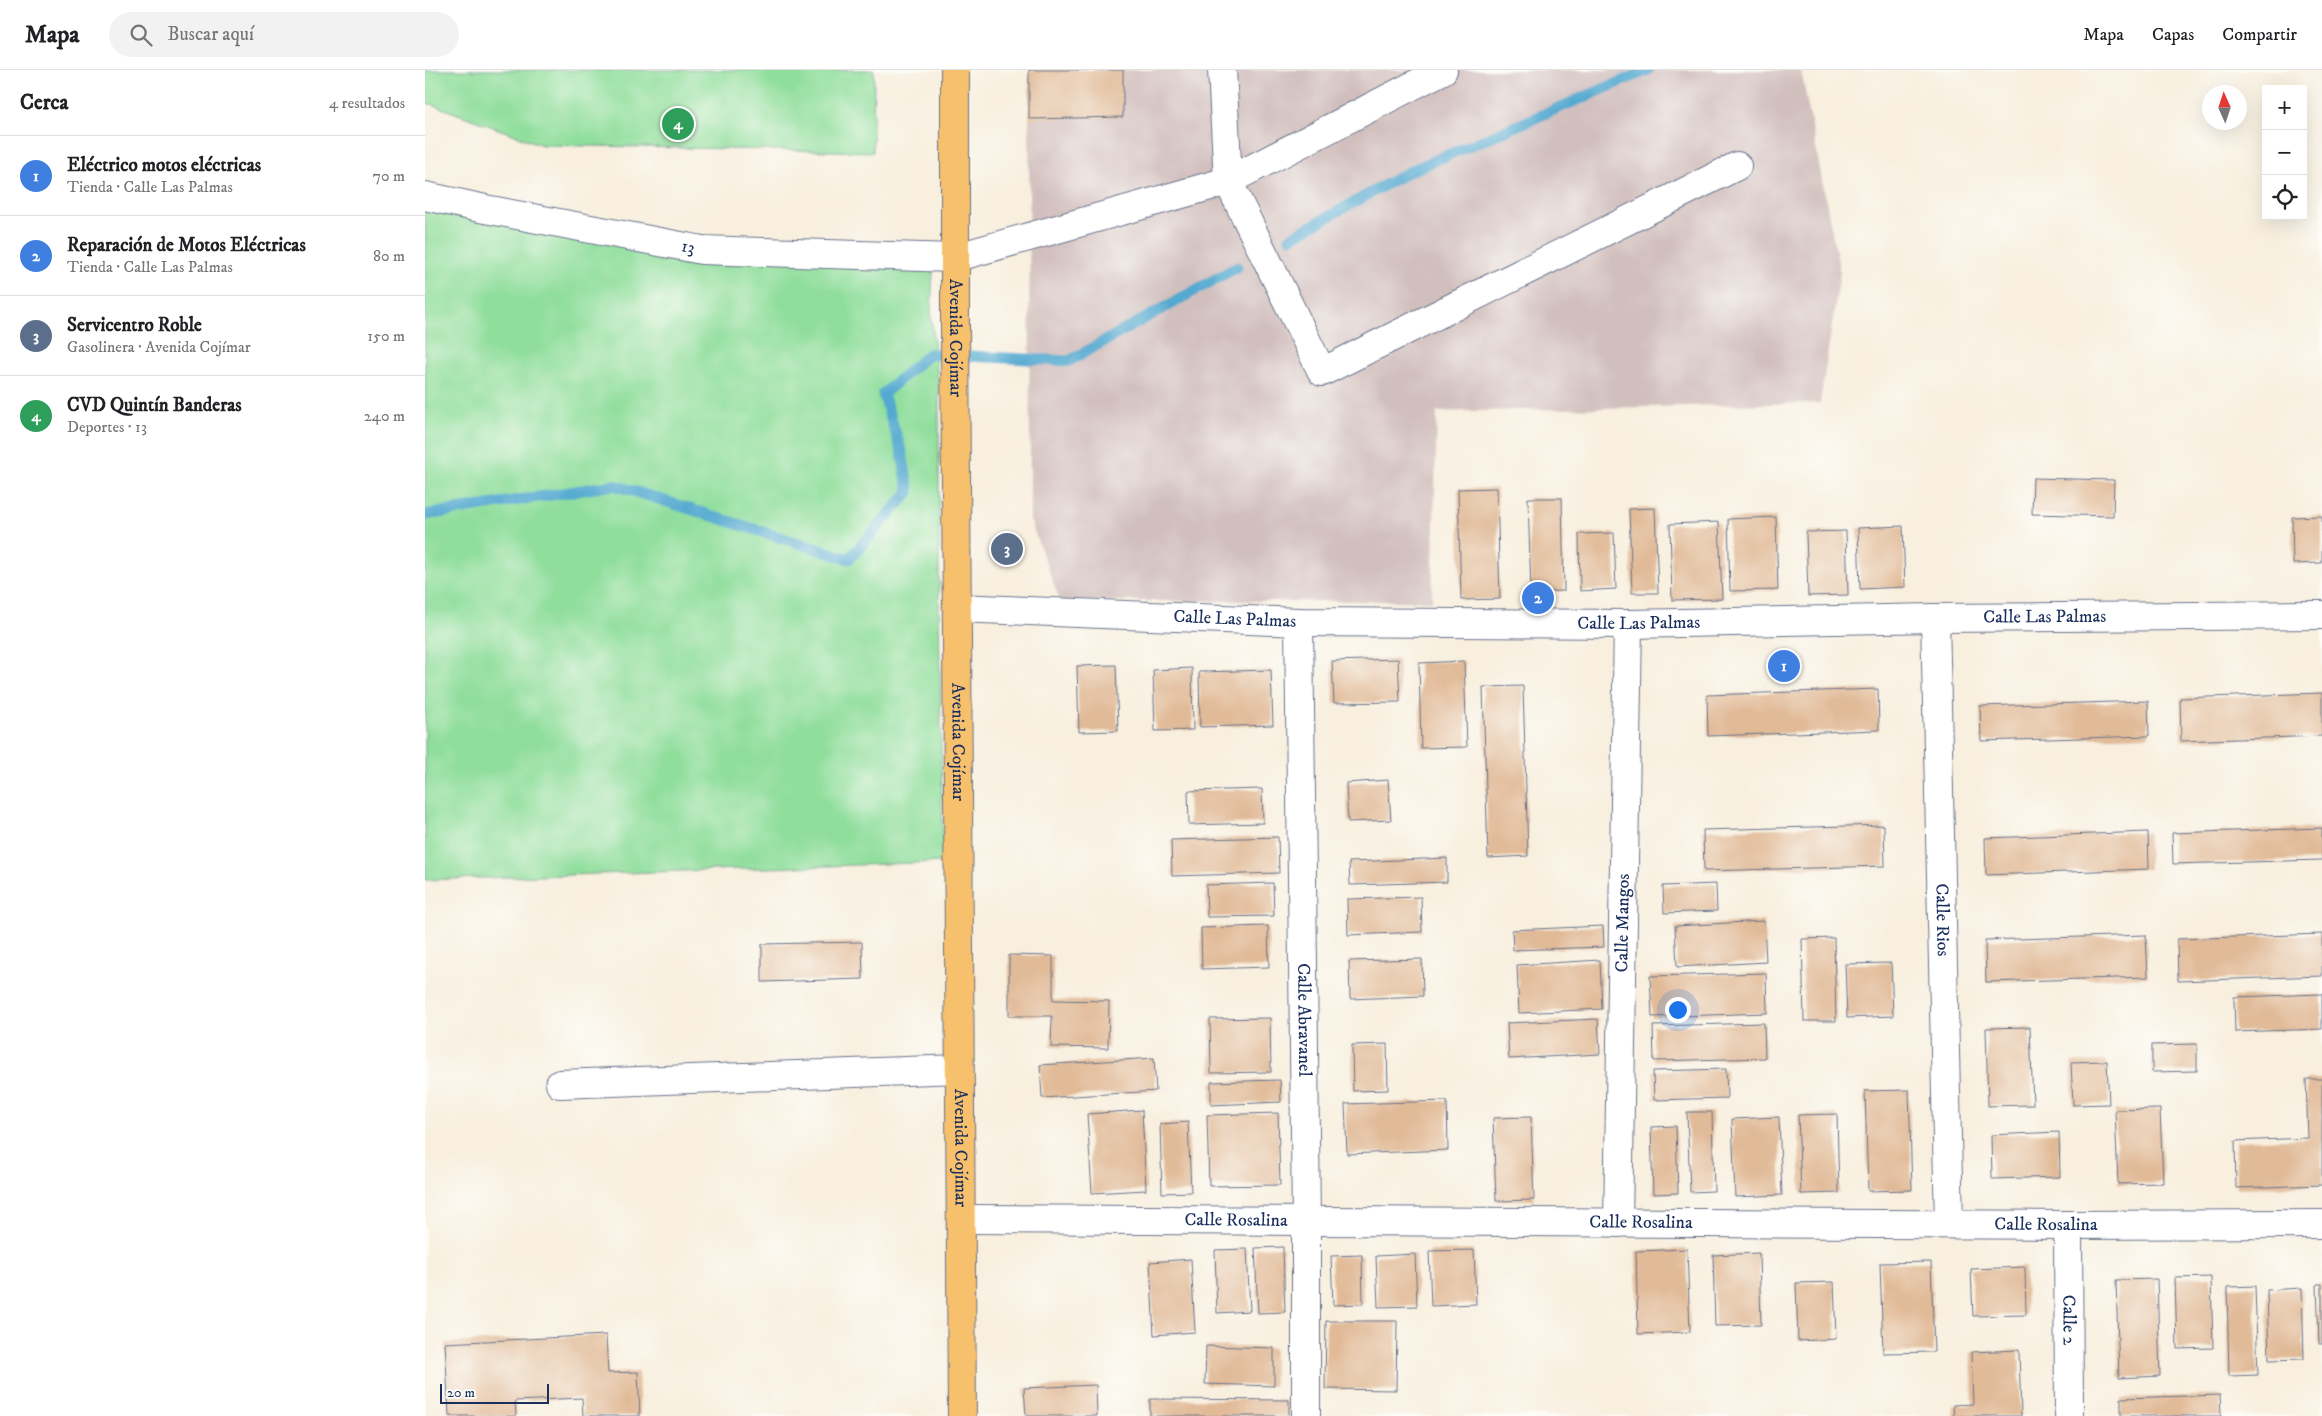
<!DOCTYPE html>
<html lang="es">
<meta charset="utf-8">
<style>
:root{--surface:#fff;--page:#f2f2f2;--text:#202124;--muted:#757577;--line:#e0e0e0;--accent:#0b8043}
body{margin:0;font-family:"IM FELL DW Pica",serif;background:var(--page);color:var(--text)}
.controls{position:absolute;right:15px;top:15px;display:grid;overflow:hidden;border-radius:0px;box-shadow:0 5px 20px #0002}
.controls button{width:45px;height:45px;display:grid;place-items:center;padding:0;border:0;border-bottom:1px solid var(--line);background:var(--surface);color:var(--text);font:25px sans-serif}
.compass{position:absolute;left:1777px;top:15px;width:45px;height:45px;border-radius:50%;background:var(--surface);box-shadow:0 5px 20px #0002;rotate:357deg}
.scale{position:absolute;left:15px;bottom:12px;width:109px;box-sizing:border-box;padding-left:5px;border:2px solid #1b2f5e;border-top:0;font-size:14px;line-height:18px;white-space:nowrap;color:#1b2f5e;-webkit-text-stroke:4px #fdfcf7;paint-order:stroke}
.you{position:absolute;left:1252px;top:939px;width:18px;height:18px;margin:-12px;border:4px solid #fff;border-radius:50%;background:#1a73e8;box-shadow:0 0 0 8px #1a73e833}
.badge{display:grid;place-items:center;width:32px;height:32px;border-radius:50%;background:var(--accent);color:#fff;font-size:16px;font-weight:700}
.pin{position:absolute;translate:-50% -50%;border:2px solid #fff;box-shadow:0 1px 5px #0006}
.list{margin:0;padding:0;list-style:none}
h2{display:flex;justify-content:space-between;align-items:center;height:65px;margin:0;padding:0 20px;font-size:21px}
h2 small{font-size:16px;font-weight:400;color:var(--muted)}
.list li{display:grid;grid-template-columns:32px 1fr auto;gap:15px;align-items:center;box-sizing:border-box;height:80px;padding:0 20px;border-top:1px solid var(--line)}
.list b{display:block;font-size:19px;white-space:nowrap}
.list p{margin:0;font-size:16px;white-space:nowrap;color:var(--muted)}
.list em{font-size:16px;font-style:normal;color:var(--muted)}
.icon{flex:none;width:28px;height:28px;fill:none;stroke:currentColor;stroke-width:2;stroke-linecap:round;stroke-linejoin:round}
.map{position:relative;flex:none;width:1897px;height:1346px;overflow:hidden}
header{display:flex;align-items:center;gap:30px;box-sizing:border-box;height:70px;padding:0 25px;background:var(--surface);border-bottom:1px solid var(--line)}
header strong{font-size:24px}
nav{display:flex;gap:28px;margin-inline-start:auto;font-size:18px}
.search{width:350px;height:45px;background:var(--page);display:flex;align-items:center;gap:12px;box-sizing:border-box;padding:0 18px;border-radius:28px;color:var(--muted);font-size:19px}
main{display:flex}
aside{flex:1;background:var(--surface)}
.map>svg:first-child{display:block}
.industrial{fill:#d1bfbe}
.green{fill:#90de9c;stroke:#56867d}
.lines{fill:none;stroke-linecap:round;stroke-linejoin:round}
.stream{stroke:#53a9d0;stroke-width:11}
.building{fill:#e1ba97}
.minor-casing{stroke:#68728b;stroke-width:30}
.major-casing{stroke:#68728b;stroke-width:30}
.minor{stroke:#fff;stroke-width:28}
.major{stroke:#f7c06c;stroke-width:28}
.labels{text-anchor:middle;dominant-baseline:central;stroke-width:5;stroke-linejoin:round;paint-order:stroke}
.street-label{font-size:18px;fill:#1b2f5e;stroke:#fdfcf7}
</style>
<header>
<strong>Mapa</strong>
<div class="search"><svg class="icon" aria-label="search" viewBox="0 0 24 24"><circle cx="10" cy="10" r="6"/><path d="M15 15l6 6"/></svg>Buscar aquí</div>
<nav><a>Mapa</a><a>Capas</a><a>Compartir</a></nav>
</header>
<main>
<aside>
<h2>Cerca<small>4 resultados</small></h2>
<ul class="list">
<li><span class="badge" style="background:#3f7fe0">1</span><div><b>Eléctrico motos eléctricas</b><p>Tienda · Calle Las Palmas</p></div><em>70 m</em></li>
<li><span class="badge" style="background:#3f7fe0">2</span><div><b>Reparación de Motos Eléctricas</b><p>Tienda · Calle Las Palmas</p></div><em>80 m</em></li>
<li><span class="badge" style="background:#5c6f8a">3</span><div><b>Servicentro Roble</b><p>Gasolinera · Avenida Cojímar</p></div><em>150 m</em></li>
<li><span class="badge" style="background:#2e9e5b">4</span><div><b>CVD Quintín Banderas</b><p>Deportes · 13</p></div><em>240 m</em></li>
</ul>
</aside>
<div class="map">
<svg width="1897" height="1346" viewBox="0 0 1897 1346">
<rect width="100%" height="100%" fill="#fdfcf7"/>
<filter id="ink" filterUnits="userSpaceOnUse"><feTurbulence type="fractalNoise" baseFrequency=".02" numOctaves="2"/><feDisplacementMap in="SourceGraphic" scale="10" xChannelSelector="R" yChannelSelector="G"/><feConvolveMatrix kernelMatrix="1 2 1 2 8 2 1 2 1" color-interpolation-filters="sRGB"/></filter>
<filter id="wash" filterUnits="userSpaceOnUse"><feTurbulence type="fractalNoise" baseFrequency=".0096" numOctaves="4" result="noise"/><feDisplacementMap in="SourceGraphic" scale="20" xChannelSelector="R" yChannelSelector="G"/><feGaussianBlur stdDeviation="1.12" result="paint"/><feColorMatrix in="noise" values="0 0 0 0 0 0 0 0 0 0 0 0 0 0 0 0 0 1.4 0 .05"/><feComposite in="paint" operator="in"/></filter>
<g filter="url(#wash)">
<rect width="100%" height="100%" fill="#f8efde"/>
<path class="industrial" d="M604 0H1376L1415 203 1395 333 1012 342 1007 531H635L605 450Z"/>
<path class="green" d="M0 0H449L448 82 117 75 0 32Z
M0 126 508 201 506 244 514 318V539L518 792 0 810Z"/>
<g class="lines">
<path class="stream" d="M865 168 985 101 1223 0
M0 445 189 415 424 489 484 422 477 383 458 324 504 284 644 291 812 197"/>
</g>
<g id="blocks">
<path class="building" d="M604 0H698V47L604 49Z
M1608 408 1689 410 1688 446 1607 444Z
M1072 418 1075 529 1036 530 1033 419Z
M1103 428H1137L1139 521 1106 522Z
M1230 438 1233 523H1207L1204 439Z
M1897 446V493L1868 494 1867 447Z
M1351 447 1353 520 1305 521 1303 449Z
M1294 452 1297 529 1247 530 1245 454Z
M1478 456 1480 517 1435 519 1433 458Z
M1421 461 1423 525 1383 526 1381 462Z
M1189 463 1191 519 1155 521 1154 464Z
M973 589 975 632 909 633 907 591Z
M1039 591 1042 677 996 678 994 593Z
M691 595 693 661 654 662 652 596Z
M767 598 768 660 730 661 728 600Z
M846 600 848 655 775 657 774 602Z
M1098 616 1103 786 1063 788 1058 617Z
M1453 619 1454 660 1283 666 1282 625Z
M1897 623V666L1756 671 1755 628Z
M1723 631 1724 666 1556 671 1555 636Z
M963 710 966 750 923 752 921 713Z
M837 719 838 753 764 755 763 721Z
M1459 755 1460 796 1279 801 1278 760Z
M1897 758V790L1748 794 1747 763Z
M1723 762 1724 799 1561 805 1560 768Z
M853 767 854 803 747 806 746 770Z
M1022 788V812L925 815 924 792Z
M848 813 849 846 782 847 781 815Z
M1291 814 1292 841 1239 843 1238 816Z
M996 827 997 862 923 865 922 829Z
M1339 851 1341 892 1252 897 1250 856Z
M843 856 844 897 777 899 776 858Z
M1178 856 1179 877 1088 880 1087 860Z
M1897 864V906L1753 911 1752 869Z
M1721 865 1723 907 1561 912 1560 870Z
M1409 868 1411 951H1379L1377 869Z
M437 872 438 909 337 912V874Z
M584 885 628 886V930L684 931 683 978 626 977 627 946H584Z
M997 889 998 926 925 929 924 891Z
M1175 890 1177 939 1094 943 1092 895Z
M1466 893 1468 946 1422 948 1420 894Z
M1341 903 1342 943 1227 947 1225 906Z
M1897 924V959L1810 962 1809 927Z
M845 948 846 1002 786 1003 785 949Z
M1173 949 1175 984 1084 989 1082 953Z
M1339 953 1340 988 1229 991 1228 956Z
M1605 957 1608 1035 1563 1036 1561 958Z
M962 974 963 1020 928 1021 927 975Z
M1772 974V1001L1727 1002V975Z
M729 988 731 1021 617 1028 615 995Z
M1682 991 1684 1034 1648 1035 1646 992Z
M1301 999 1302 1028 1229 1030 1228 1001Z
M1881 1009H1897V1115L1811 1118 1810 1071 1883 1068Z
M855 1010 856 1032 786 1035V1012Z
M1484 1020 1487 1120 1443 1121 1440 1021Z
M1022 1031 1023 1080 922 1084 920 1034Z
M1735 1039 1738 1113 1693 1114 1690 1040Z
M717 1040 721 1120 667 1123 662 1044Z
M1262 1042H1287L1289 1121 1265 1122Z
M853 1043 855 1115 784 1116 782 1045Z
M1412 1044 1414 1123 1376 1124 1373 1045Z
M1106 1047 1109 1130 1071 1131 1068 1048Z
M1354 1047 1357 1125 1310 1127 1307 1049Z
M763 1052 766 1122 737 1123 735 1054Z
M1251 1056 1253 1123 1228 1124 1226 1057Z
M1634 1062 1635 1107 1567 1109 1566 1065Z
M858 1177 860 1242 833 1243 830 1178Z
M822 1179 825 1241 792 1243 790 1180Z
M1262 1179 1265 1262 1213 1264 1211 1181Z
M1049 1180 1051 1234 1006 1236 1004 1181Z
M1334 1183 1336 1255 1290 1256 1288 1185Z
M990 1184 992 1236 953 1237 951 1186Z
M937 1185 938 1234 908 1235 906 1186Z
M766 1189 770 1262 729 1265 725 1192Z
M1506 1192 1509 1282 1458 1283 1455 1193Z
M1600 1197 1601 1245 1548 1246 1546 1199Z
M1786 1207 1788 1278 1752 1279 1750 1208Z
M1732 1209 1735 1306 1694 1308 1691 1210Z
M1409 1212 1411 1269 1373 1271 1371 1213Z
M1892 1214H1897V1274H1894Z
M1830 1216 1833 1305 1804 1306 1802 1217Z
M1877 1218 1879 1289 1844 1290 1842 1220Z
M901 1251H972L971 1320 900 1319Z
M181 1265 183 1303 213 1302 215 1346H158L157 1328 90 1331 91 1346H24L20 1273Z
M781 1276 849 1278V1316L780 1314Z
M1594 1280 1596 1346H1529L1528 1335 1548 1334 1546 1282Z
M671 1315 672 1346H601L599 1318Z
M1795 1325 1796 1346H1696V1328Z
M725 1329 864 1330V1346H725Z"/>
</g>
</g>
<g filter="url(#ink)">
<use href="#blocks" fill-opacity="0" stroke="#68728b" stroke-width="1"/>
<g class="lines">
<defs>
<g id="minor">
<path d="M797 0 803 111 1018 0"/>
<path id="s1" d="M0 126 60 139 277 180 529 188 803 111 897 302 1312 96"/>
<path id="s2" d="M532 538 874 552 1203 554 1510 548 1897 545"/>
<path id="s3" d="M1510 548 1524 1154"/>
<path id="s4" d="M874 552 881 1151V1346"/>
<path d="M135 1014 534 999"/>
<path id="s5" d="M536 1149 1643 1155 1897 1154"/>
<path id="s6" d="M1193 1153 1203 554"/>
<path id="s7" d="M1643 1155 1644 1346"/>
</g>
<g id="major">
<path id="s8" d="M530 0V256L537 1346"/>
</g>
</defs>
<use href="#minor" class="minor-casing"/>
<use href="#major" class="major-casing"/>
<use href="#minor" class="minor"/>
<use href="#major" class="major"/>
</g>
</g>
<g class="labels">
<g class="street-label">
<text stroke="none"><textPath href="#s1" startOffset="268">13</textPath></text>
<text stroke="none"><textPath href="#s8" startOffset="268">Avenida Cojímar</textPath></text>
<text stroke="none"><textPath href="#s2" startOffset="1088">Calle Las Palmas</textPath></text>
<text stroke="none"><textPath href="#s2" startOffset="278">Calle Las Palmas</textPath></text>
<text stroke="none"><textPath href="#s2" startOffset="682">Calle Las Palmas</textPath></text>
<text stroke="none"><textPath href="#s8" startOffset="672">Avenida Cojímar</textPath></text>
<text stroke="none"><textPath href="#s3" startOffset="302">Calle Rios</textPath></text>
<text stroke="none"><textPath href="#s6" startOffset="300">Calle Mangos</textPath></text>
<text stroke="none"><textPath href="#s4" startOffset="398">Calle Abravanel</textPath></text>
<text stroke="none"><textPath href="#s8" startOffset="1078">Avenida Cojímar</textPath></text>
<text stroke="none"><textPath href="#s5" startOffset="275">Calle Rosalina</textPath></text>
<text stroke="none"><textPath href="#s5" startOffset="680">Calle Rosalina</textPath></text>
<text stroke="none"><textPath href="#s5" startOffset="1085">Calle Rosalina</textPath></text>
<text stroke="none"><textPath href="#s7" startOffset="95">Calle 2</textPath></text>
</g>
</g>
</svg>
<div class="controls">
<button>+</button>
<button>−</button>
<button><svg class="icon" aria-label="locate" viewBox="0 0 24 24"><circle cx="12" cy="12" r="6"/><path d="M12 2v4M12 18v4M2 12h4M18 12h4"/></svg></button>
</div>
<svg class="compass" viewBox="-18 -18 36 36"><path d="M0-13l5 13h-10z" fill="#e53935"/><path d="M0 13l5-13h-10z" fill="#757577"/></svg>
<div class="scale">20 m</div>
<div class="you"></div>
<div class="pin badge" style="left:1359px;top:596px;background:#3f7fe0">1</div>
<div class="pin badge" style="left:1113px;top:528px;background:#3f7fe0">2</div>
<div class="pin badge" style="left:582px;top:479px;background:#5c6f8a">3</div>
<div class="pin badge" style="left:253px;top:54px;background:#2e9e5b">4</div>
</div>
</main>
